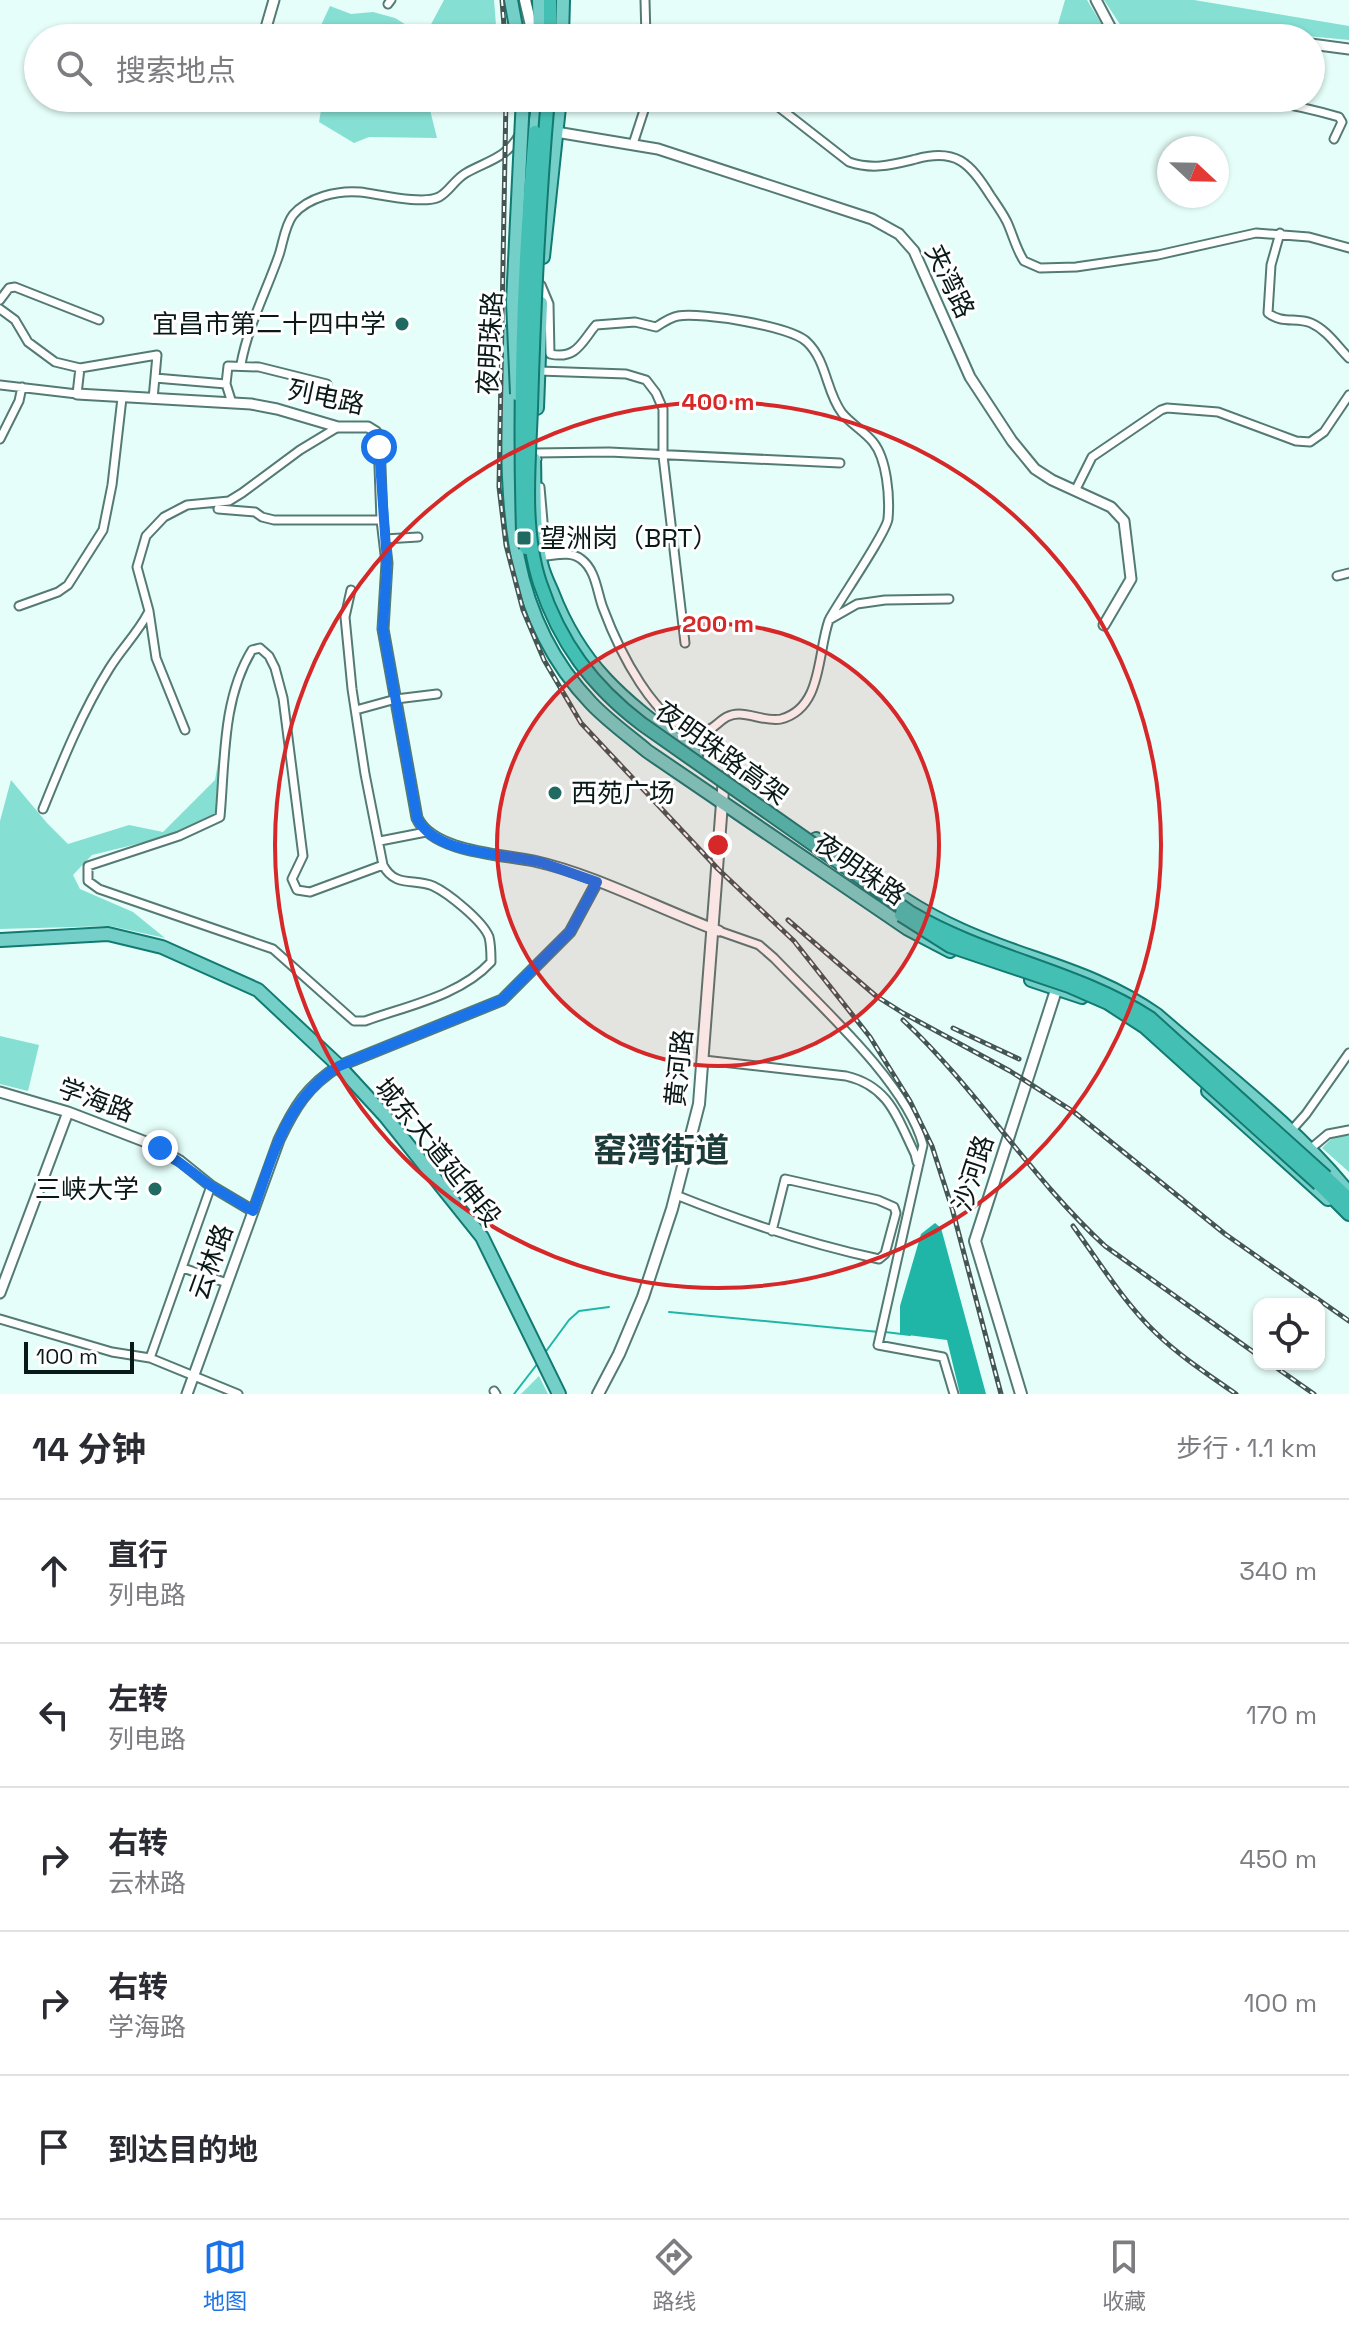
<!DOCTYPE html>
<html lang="zh">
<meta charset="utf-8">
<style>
:root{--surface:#fff;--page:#f7f7f7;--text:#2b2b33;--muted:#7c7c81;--line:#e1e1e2;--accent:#1a73e8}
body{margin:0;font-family:"Space Grotesk","Noto Sans SC",sans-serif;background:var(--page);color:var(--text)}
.controls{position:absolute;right:24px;bottom:24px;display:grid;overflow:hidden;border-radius:16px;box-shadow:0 2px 6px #0004}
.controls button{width:72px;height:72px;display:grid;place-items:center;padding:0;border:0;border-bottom:2px solid var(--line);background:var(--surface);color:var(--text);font:40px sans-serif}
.compass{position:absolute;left:1157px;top:136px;width:72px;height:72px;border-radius:50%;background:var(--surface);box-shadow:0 2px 6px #0004;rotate:112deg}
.scale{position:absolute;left:24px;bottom:20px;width:110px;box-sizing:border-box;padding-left:8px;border:4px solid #091917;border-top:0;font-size:22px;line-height:28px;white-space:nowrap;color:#091917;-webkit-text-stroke:6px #fff;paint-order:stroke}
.stop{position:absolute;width:24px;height:24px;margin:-18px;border:6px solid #1a73e8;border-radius:50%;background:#fff}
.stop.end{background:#1a73e8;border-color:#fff;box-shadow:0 2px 8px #0008}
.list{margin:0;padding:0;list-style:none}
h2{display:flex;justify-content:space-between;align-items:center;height:104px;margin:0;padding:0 32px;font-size:34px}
h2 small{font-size:26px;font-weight:400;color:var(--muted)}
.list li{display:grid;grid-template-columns:52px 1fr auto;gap:24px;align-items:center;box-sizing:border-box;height:144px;padding:0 32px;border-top:2px solid var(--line)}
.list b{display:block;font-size:30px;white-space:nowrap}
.list p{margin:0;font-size:26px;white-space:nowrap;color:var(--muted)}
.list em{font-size:26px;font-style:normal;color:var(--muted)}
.icon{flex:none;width:44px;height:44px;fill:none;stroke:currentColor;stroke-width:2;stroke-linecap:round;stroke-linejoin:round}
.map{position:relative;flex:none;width:1349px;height:1394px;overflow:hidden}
.search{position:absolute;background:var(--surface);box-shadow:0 2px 6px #0004;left:24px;right:24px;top:24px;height:88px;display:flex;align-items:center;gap:20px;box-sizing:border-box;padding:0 28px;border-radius:44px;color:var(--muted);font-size:30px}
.sheet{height:824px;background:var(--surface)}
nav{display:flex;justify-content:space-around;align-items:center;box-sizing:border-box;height:112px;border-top:2px solid var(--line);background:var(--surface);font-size:22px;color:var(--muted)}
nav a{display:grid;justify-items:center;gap:4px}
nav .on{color:var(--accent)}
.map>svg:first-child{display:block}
.green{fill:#85e0d3}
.water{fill:#20b6a7}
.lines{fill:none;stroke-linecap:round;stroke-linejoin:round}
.stream{stroke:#20b6a7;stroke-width:2}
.minor-casing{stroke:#547a74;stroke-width:11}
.tertiary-casing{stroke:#547a74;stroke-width:13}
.secondary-casing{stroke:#547a74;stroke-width:14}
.primary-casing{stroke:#117a71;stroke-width:16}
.trunk-casing{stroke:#117a71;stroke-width:16}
.minor{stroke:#fff;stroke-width:7}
.tertiary{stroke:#fff;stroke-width:9}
.secondary{stroke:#fff;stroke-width:10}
.primary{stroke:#73cfc7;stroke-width:12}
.trunk{stroke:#44bfb4;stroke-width:12}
.rail-casing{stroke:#435653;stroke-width:5}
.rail{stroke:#fff;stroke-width:2;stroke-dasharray:6;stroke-linecap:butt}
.primary-bridge-casing{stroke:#117a71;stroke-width:16;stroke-linecap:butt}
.trunk-bridge-casing{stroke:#117a71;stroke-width:16;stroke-linecap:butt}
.primary-bridge{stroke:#73cfc7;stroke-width:12}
.trunk-bridge{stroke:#44bfb4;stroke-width:12}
.route{stroke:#1a73e8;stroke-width:10}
.ring{fill:none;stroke:#d62828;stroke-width:4}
.poi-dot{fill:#206a62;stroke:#fff;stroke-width:3}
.labels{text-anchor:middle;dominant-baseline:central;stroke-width:6;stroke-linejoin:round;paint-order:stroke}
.street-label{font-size:26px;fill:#091917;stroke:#fff}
.poi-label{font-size:26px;fill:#091917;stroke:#fff;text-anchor:end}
.district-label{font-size:34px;font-weight:bold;fill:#1b3c38;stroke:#fff}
.centre{fill:#d62828;stroke:#fff;stroke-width:4}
.ring-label{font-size:24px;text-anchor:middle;font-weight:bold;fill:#d62828;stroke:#fff;stroke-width:6;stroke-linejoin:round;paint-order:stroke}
</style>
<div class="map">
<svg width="1349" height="1394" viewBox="0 0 1349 1394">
<rect width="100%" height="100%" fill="#e5fef9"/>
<path class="green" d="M444 0H494L497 38H315L330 6 351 14 373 12 395 18 413 29 428 30Z
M1065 0H1087L1110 38H1054Z
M1104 0H1194L1349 26V40L1224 28 1203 38H1129Z
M323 98H435L428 102 437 138 369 137 354 143 319 122Z
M224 728 232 731 224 808 182 833 92 855 73 875 80 889 133 912 165 938 110 926 0 929V821L11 780 47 823 68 844 129 825 163 832 215 780Z
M0 1036 39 1045 28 1091 0 1084Z
M1341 1136H1349V1172L1322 1148 1331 1139Z
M539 1376 548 1394H521Z"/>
<path class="water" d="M935 1223 941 1228 986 1394H960L947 1340 900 1334V1306L921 1234Z"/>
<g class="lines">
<path class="stream" d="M669 1312 879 1332
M885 1332 910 1335
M544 1354 569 1320 579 1311 609 1307
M514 1394 538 1363"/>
<defs>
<path id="minor" d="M645 0 646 38
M388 4 391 0
M767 98 849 162C873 170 891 165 916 159 956 148 970 163 990 195 996 204 1002 212 1007 222 1013 235 1016 249 1024 261L1040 268 1076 267 1158 255 1256 233 1309 237 1349 248
M1227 98C1266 99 1301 106 1339 117L1342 122 1334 139
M633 144 648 98
M1280 233 1271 265 1268 313C1282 324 1296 317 1311 323 1327 330 1337 346 1349 358
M541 285 549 304 550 354C577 360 582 341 596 325L635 322 656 327C662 323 671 317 678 316 701 312 791 326 807 342 827 361 826 392 842 413 851 424 864 431 873 442 887 459 890 497 888 519 886 533 840 600 830 618
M0 300 9 288 15 287 99 320
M0 309 15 320 28 342 55 362 80 368 157 355 153 399
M241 364C248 326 266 292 279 255 283 243 285 225 293 215 308 197 338 190 360 192 378 194 423 205 439 197 449 192 455 179 466 173 487 161 507 158 519 135
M539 371 626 374 646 380 656 393 663 409V456L685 643
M155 378 226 384
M0 385 77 394 80 368
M232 403 226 384 228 366 259 367 327 384
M0 439 19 401 22 387
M537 459 534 453 609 452 840 463
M540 487 546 556C557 555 571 551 581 559 596 570 597 592 603 608 616 643 656 732 702 731 717 731 720 714 739 714 752 714 768 722 781 719 823 708 817 653 829 620L857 604 885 600 949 599
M1075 491 1092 457 1161 410 1167 408 1218 412 1296 441 1310 442 1324 432 1349 395
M218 509 255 512 262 517 274 520H382
M385 539 418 537
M1337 576 1349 573
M351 590 345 617 352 689 365 774 383 865C395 888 414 878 433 886 448 893 483 921 489 937 491 945 491 953 491 962 460 996 406 1006 365 1021H354L273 949 99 889 88 881V866L179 836 220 817C225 762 222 699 252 650L260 648 269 656 275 668 283 698 303 856 292 879 297 890 310 892 383 865
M19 606 58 592 68 585 103 530 112 485 122 398
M356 710 396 699 437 694
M185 730 156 658 149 611 137 567 146 536 164 517 187 505 229 501 242 493 300 450 338 427
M43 809C62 762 82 712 109 669 121 649 137 634 148 613
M380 841 426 832
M719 931 759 945 774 958C819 1005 906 1082 923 1145L878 1345 943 1357 954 1394
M704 1060 846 1076C889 1086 897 1117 915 1154L917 1162
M1290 1132 1306 1114 1349 1053
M1309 1150 1328 1134 1349 1130
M676 1195C743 1222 809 1244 879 1259L885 1254 896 1213 894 1207 878 1200 785 1179 772 1231
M183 1268 227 1283
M0 1319 112 1352 150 1358 211 1186
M150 1358 238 1394
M494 1391 496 1394"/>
<path id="tertiary" d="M1096 0 1114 34 1119 38
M263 38 274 0
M1218 38 1232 35 1259 38
M1311 44 1349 49
M1047 98 1104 103 1126 98
M556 132 658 149 872 219 899 234 914 251 970 377 1012 441 1035 469 1052 480 1111 507 1124 521 1131 579 1104 625
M77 394 251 404 277 409 338 427H368L376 432 379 440 382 520 387 563 383 629 417 818C433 852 500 854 534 861 596 875 659 909 719 931
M0 1092 68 1112 146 1142 180 1161 211 1186 253 1211
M0 1293 68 1112
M187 1394 279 1140C294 1108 307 1086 339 1066L502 1000 570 932 597 882"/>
<path id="secondary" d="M525 0 534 38
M598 1394 619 1354 643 1297 672 1209 699 1104 724 777
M1021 1394 975 1241 1058 984"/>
<path id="primary" d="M511 0 518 38
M539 0 540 38
M562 38 563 0
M533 142 539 98
M543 257 560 98
M510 331 508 355C509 480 497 605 591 703 608 721 628 735 647 751L908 929 950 951
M537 408 541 303
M534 459C535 493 533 529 541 563 543 573 548 583 552 592 583 673 630 704 696 755
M816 839C863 871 909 907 961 930 1029 961 1093 970 1157 1015 1221 1071 1296 1127 1349 1193
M1 940 108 934 162 947 258 990 339 1066 385 1116 482 1237 559 1394
M1031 980 1082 997
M1208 1091 1328 1199"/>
<path id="trunk" d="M550 0V38
M1326 1177 1349 1199
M1319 1184 1349 1214"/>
</defs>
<use href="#minor" class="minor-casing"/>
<use href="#tertiary" class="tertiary-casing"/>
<use href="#secondary" class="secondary-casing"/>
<use href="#primary" class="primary-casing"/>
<use href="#trunk" class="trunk-casing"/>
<use href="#minor" class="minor"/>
<use href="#tertiary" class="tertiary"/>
<use href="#secondary" class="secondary"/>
<use href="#primary" class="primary"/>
<use href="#trunk" class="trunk"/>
<defs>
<path id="rail" d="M502 0 505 38
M506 98 499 487 506 545 523 610 544 660 581 723 718 869 794 941 870 1037 910 1101 932 1146 952 1208 1001 1394
M788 920 876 996 903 1013 1010 1071 1074 1112 1225 1234 1349 1321
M903 1020C977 1089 1030 1177 1105 1246L1259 1356
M953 1028 1019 1059
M1073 1226C1100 1263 1124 1303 1157 1334 1181 1357 1209 1375 1236 1394
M1271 1364 1314 1394"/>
</defs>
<use href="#rail" class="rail-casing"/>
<use href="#rail" class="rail"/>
<defs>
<path id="primary-bridge" d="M517 394 513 302 523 98"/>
<path id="trunk-bridge" d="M548 98C539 201 534 304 531 408 529 464 522 529 540 583 560 643 592 686 642 724L911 913C987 958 1076 970 1150 1018L1326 1177
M526 548 523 531C519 397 523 265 535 132
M901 915 950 946 1069 986 1108 1003 1145 1027 1319 1184"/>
</defs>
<use href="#primary-bridge" class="primary-bridge-casing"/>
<use href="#trunk-bridge" class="trunk-bridge-casing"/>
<use href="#primary-bridge" class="primary-bridge"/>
<use href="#trunk-bridge" class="trunk-bridge"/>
</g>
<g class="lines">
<path class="route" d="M160 1148 211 1186 253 1211C273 1156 286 1099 339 1066L502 1000 570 932 597 882C579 876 561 869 543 863 507 853 435 856 417 818L383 629 387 563 379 447"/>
</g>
<circle cx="718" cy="845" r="221" fill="#d62828" fill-opacity=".12"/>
<g class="ring">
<circle cx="718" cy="845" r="221"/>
<circle cx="718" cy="845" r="443"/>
</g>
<g class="poi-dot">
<circle cx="402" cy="324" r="8"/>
<rect x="516" y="530" width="16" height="16" rx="4"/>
<circle cx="555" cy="793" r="8"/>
<circle cx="155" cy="1189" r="8"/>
</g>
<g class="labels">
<g class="street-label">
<text transform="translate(950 281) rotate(64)">夹湾路</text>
<text transform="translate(490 343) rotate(-87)">夜明珠路</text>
<text transform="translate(326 397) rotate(12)">列电路</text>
<text transform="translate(722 753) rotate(36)">夜明珠路高架</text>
<text transform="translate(860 869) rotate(35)">夜明珠路</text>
<text transform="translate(679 1068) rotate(-84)">黄河路</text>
<text transform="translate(96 1100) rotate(20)">学海路</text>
<text transform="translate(438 1152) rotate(51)">城东大道延伸段</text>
<text transform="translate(973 1173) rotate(-72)">沙河路</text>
<text transform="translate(211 1262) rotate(-70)">云林路</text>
</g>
<g class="poi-label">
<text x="386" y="324">宜昌市第二十四中学</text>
<text x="540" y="538" text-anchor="start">望洲岗（BRT）</text>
<text x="571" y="793" text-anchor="start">西苑广场</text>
<text x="139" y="1189">三峡大学</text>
</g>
<g class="district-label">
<text x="661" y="1150">窑湾街道</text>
</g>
</g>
<circle cx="718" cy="845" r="12" class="centre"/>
<g class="ring-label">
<text x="718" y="410">400 m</text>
<text x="718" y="632">200 m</text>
</g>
</svg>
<div class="controls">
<button><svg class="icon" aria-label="locate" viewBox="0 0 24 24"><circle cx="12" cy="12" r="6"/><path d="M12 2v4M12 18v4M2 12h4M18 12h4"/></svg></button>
</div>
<svg class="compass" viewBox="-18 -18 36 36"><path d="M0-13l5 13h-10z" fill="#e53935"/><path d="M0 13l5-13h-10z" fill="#7c7c81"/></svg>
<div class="scale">100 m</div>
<div class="stop" style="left:379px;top:447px"></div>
<div class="stop end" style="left:160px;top:1148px"></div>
<div class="search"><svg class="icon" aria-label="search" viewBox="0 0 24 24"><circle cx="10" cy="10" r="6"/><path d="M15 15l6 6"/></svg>搜索地点</div>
</div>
<section class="sheet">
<h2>14 分钟<small>步行 · 1.1 km</small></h2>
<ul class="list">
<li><svg class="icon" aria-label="ahead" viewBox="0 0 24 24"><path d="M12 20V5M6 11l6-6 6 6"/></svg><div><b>直行</b><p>列电路</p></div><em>340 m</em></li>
<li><svg class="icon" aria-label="left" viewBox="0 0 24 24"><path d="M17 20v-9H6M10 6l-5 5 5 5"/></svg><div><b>左转</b><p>列电路</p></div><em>170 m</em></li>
<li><svg class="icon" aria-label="right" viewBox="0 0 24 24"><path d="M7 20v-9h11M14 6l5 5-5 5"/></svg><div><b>右转</b><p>云林路</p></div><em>450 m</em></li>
<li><svg class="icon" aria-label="right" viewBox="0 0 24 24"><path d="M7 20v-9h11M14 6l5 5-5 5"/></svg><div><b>右转</b><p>学海路</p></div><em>100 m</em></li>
<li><svg class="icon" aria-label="arrive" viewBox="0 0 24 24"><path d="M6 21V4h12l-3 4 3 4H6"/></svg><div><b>到达目的地</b></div></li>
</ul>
</section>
<nav>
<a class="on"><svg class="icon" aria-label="map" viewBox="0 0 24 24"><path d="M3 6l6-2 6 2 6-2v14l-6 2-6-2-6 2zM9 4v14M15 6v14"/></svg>地图</a>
<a><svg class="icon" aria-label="directions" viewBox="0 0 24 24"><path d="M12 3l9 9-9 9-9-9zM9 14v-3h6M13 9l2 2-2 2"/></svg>路线</a>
<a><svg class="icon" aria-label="saved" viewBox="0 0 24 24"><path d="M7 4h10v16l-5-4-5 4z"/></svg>收藏</a>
</nav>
